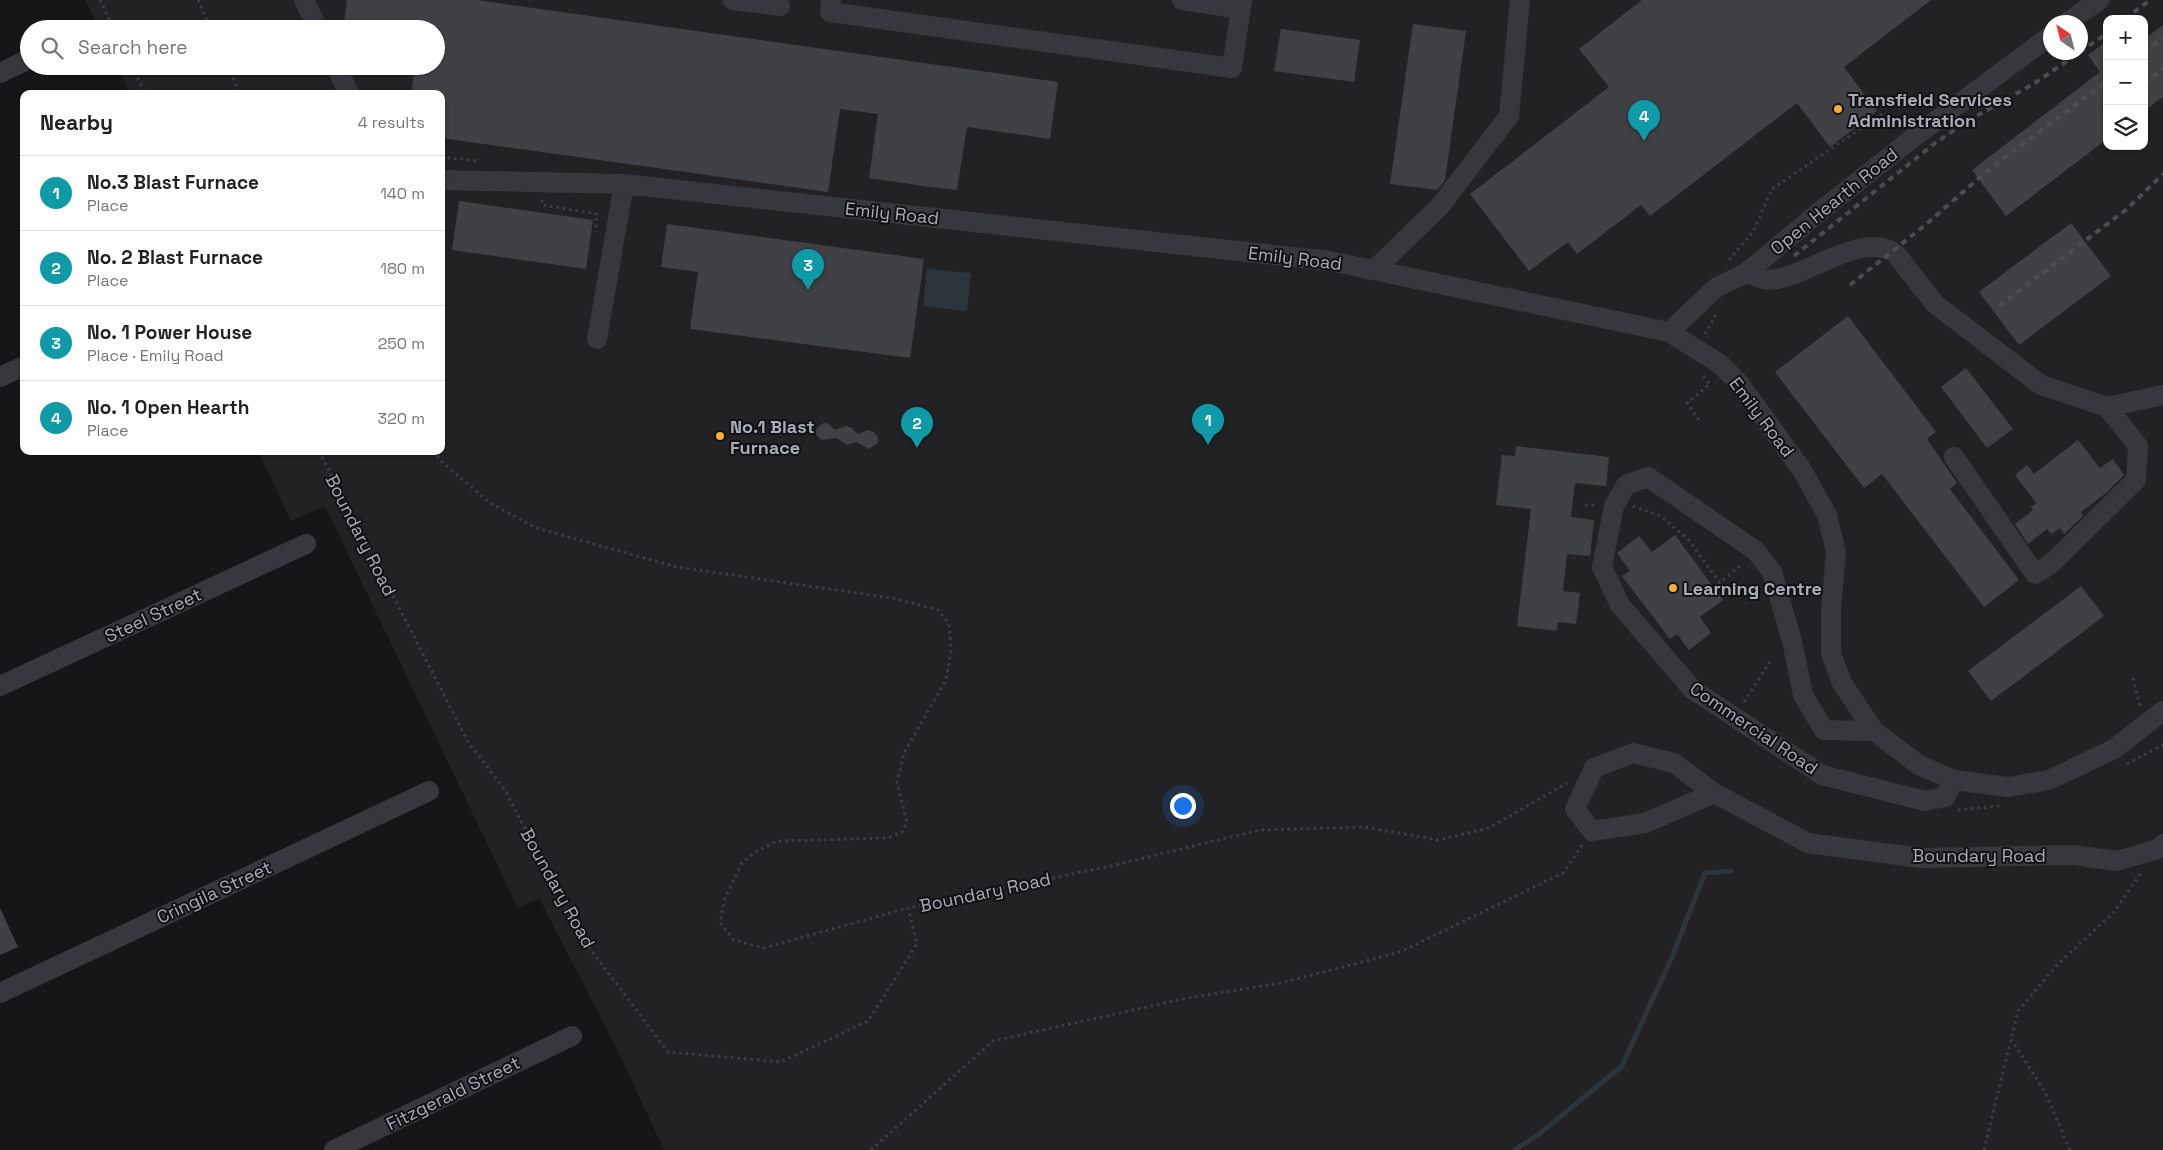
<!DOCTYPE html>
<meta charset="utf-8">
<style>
:root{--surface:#fff;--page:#f6f6f6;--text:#222;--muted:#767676;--line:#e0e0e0;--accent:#111827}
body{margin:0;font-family:"Space Grotesk",sans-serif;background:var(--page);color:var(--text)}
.controls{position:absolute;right:15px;top:15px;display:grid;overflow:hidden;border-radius:10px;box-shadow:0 1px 4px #0004}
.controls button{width:45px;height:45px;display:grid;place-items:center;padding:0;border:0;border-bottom:1px solid var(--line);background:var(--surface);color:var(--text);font:25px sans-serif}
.compass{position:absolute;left:2043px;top:15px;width:45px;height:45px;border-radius:50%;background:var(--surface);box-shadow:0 1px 4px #0004;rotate:325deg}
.you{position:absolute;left:1182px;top:805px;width:18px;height:18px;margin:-12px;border:4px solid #fff;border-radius:50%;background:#1a73e8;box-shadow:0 0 0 8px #1a73e833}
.badge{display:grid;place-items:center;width:32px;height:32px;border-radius:50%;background:var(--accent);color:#fff;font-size:16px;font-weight:700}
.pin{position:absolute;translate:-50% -41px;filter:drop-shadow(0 1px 2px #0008)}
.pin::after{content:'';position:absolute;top:26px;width:18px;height:15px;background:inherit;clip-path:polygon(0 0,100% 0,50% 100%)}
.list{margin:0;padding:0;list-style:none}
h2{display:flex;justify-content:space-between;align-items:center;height:65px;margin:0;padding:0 20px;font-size:21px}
h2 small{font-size:16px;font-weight:400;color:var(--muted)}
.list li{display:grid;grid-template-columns:32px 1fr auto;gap:15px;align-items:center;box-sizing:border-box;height:75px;padding:0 20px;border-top:1px solid var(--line)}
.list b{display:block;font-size:19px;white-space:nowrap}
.list p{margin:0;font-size:16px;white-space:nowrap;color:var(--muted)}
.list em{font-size:16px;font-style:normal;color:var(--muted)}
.icon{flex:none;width:28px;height:28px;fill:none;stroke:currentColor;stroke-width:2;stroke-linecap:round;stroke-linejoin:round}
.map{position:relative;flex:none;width:2163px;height:1150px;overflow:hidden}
.search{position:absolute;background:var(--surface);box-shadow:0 1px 4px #0004;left:20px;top:20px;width:425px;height:55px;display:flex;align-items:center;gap:12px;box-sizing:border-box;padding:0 18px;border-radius:28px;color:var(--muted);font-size:19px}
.panel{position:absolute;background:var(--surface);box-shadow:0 1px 4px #0004;left:20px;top:90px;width:425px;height:365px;border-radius:10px}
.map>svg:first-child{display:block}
.built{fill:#222225;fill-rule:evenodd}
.water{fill:#2c353c}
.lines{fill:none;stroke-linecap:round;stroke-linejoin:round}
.stream{stroke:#2c353c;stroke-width:5}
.building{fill:#404145}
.path{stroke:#3d3f44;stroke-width:3;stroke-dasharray:2.5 4;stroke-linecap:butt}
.minor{stroke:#37383d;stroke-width:20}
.rail{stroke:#4a4c52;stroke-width:4;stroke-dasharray:6 5;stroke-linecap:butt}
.poi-dot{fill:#f2b134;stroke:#111113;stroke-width:2}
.labels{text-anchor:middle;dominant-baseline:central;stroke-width:4;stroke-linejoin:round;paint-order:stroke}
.poi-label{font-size:18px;font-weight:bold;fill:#a8adb8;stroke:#111113;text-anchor:start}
.street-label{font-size:18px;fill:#a8adb8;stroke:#111113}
</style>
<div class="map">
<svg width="2163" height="1150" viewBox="0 0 2163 1150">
<rect width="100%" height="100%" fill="#161618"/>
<path class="built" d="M85 0H2163V1150H664L616 1047 539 898 518 908 325 506 291 521 258 451H441V94H130L117 66H436V29H99ZM2107 19H2144V146H2107ZM2050 22H2080V52H2050Z"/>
<path class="water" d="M927 269 971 273 967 311 923 306Z"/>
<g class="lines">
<path class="stream" d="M1514 1150 1538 1135 1622 1066 1672 957 1705 873 1731 871"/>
</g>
<path class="building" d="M347 0H476L1058 82 1050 139 967 127 957 190 930 187 869 178 878 114 840 109 828 192 441 138V94H411L415 66H436V29H343Z
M1642 0H1931L1844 67 1877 111 1830 147 1797 103 1650 216 1641 205 1577 254 1568 242 1529 271 1470 194 1609 87 1579 49Z
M1413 24 1466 31 1445 180 1437 190 1390 184Z
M2163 25V97L2144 111V39Z
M1281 29 1360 40 1354 82 1274 71Z
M2107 41V139L2006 216 1972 170 2100 72 2088 55Z
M459 201 593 220 586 269 452 250Z
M2071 223 2111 276 2019 345 1979 292Z
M667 224 924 259 910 358 690 329 698 272 661 267Z
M1848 316 1936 432 1927 439 1957 483 1950 489 2019 580 1984 607 1882 474 1864 488 1775 372Z
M1966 368 2013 429 1987 448 1941 387Z
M823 423 829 424 835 430 846 426 852 428 858 434 868 430 874 432 878 438V443L869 449 856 442 847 445 836 438 821 440 815 433 816 429Z
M2078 440 2100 468 2113 459 2124 475 2106 493 2081 512 2083 516 2064 534 2060 528 2051 534 2047 529 2028 544 2015 524 2033 510 2031 507 2036 503 2015 475 2027 465 2034 474Z
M1516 446 1609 457 1606 486 1575 483 1571 517 1594 520 1590 556 1567 554 1563 591 1580 593 1576 624 1558 622 1557 631 1517 626 1531 509 1496 505 1502 455 1515 456Z
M1675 535 1723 600 1700 617 1711 633 1689 650 1677 634 1670 639 1622 576 1630 571 1617 553 1639 536 1652 552Z
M2081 586 2104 616 1991 701 1968 671Z
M0 908 18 947 0 955Z"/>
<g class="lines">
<path class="path" d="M100 0 114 29
M198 0 211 29
M132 66 145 94
M228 66 240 94
M441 157 478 161
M542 200V205L597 214 596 232
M1729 260 1753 232 1772 189 1882 114
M1705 334 1717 313
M1699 420 1687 403 1710 384 1702 375
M319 451 468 742 505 790 579 934 668 1052 781 1062 868 1021 917 944 908 908 1106 867 1260 830 1364 827 1438 840 1489 828 1567 783
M433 451 443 463 490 503 536 528 677 567 892 598 938 610 949 624 951 651 946 680 904 753 897 783 907 822 902 832 888 838 777 841 755 852 742 863 725 898 720 923 734 940 764 948 908 908
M1585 505H1598
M1633 506 1660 516 1687 538 1720 583 1743 563
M2133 678 2140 706
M1744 702 1771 660
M2127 764 2163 745
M1958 810 1999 806
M2011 1039 2045 1092 2070 1150
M871 1150 993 1041 1187 998 1281 983 1400 952 1563 873 1583 844
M1984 1150 2018 1011 2057 965 2114 912 2141 873"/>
<path class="minor" d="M304 0 318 29
M733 0 780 6
M831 0 830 12 1232 68 1242 0
M1182 0 1241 9
M2068 22 2099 0
M336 66 349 94
M0 73 29 59
M441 180 624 184 1330 261 1669 332 1720 364 1739 383 1802 470 1827 515 1836 552 1831 609V654L1842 683 1874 731 1919 765 1954 780 2008 787 2049 780 2114 749 2163 711
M1374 270 1440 206 1509 116 1520 0
M1746 273C1753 275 1762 280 1768 280 1806 279 1862 229 1896 254L1935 304 2041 385 2107 407 2163 395
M1669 332 1717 287 1746 273 1823 209 1914 137 2050 36
M597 339 624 184
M0 377 24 366
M1954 457 2035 574 2051 564 2136 480 2138 446 2107 407
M0 686 306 544
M1874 731 1824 730 1803 695 1792 641 1772 572 1756 551 1648 477 1626 485 1614 506 1602 567 1620 605 1692 689 1822 775 1925 801 1945 797 1954 780
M1714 793 1645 823 1592 831 1575 809 1594 768 1633 753 1674 763 1714 793 1808 843 1921 858 2073 855 2117 861 2158 849 2163 844
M0 993 429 791
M334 1150 572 1036"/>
<path class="rail" d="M2125 19 2150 0
M2080 52 2107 33
M2144 52 2163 38
M2144 83 2163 69
M2103 115 2107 112
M1794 256 1934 144 1964 123 2035 83 2080 52
M1850 285 1924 226 1986 172 2107 81
M1999 306 2127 209 2163 174"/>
</g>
<g class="poi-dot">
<circle cx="1838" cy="109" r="5"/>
<circle cx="720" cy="436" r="5"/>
<circle cx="1673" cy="588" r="5"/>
</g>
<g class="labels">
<g class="poi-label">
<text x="1848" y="99">Transfield Services<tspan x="1848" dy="21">Administration</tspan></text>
<text x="730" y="426">No.1 Blast<tspan x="730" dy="21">Furnace</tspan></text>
<text x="1683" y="588">Learning Centre</text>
</g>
<g class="street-label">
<text transform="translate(1834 201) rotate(-39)">Open Hearth Road</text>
<text transform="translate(892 213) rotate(6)">Emily Road</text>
<text transform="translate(1295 258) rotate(7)">Emily Road</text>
<text transform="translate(1762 417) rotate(53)">Emily Road</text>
<text transform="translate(361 535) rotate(63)">Boundary Road</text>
<text transform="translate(153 615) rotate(-25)">Steel Street</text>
<text transform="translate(1754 728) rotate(34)">Commercial Road</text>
<text x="1979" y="855">Boundary Road</text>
<text transform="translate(558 888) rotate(61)">Boundary Road</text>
<text transform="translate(214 892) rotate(-25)">Cringila Street</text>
<text transform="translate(985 892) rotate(-12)">Boundary Road</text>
<text transform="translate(453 1093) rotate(-26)">Fitzgerald Street</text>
</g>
</g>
</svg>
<div class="controls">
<button>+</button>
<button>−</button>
<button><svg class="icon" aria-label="layers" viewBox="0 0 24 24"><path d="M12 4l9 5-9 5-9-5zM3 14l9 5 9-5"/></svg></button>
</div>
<svg class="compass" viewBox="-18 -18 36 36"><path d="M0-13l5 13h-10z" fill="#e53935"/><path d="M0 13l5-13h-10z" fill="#767676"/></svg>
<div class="you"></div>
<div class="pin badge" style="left:1208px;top:445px;background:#0f9aa8">1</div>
<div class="pin badge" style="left:917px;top:448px;background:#0f9aa8">2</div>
<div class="pin badge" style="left:808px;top:290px;background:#0f9aa8">3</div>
<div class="pin badge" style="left:1644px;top:141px;background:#0f9aa8">4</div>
<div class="search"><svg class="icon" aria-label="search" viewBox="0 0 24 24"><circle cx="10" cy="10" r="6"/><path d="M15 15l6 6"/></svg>Search here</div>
<section class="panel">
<h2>Nearby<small>4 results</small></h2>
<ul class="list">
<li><span class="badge" style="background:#0f9aa8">1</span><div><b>No.3 Blast Furnace</b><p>Place</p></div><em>140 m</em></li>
<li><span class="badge" style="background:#0f9aa8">2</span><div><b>No. 2 Blast Furnace</b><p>Place</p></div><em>180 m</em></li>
<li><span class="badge" style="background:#0f9aa8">3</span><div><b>No. 1 Power House</b><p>Place · Emily Road</p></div><em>250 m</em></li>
<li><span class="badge" style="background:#0f9aa8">4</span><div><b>No. 1 Open Hearth</b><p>Place</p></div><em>320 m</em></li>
</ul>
</section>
</div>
